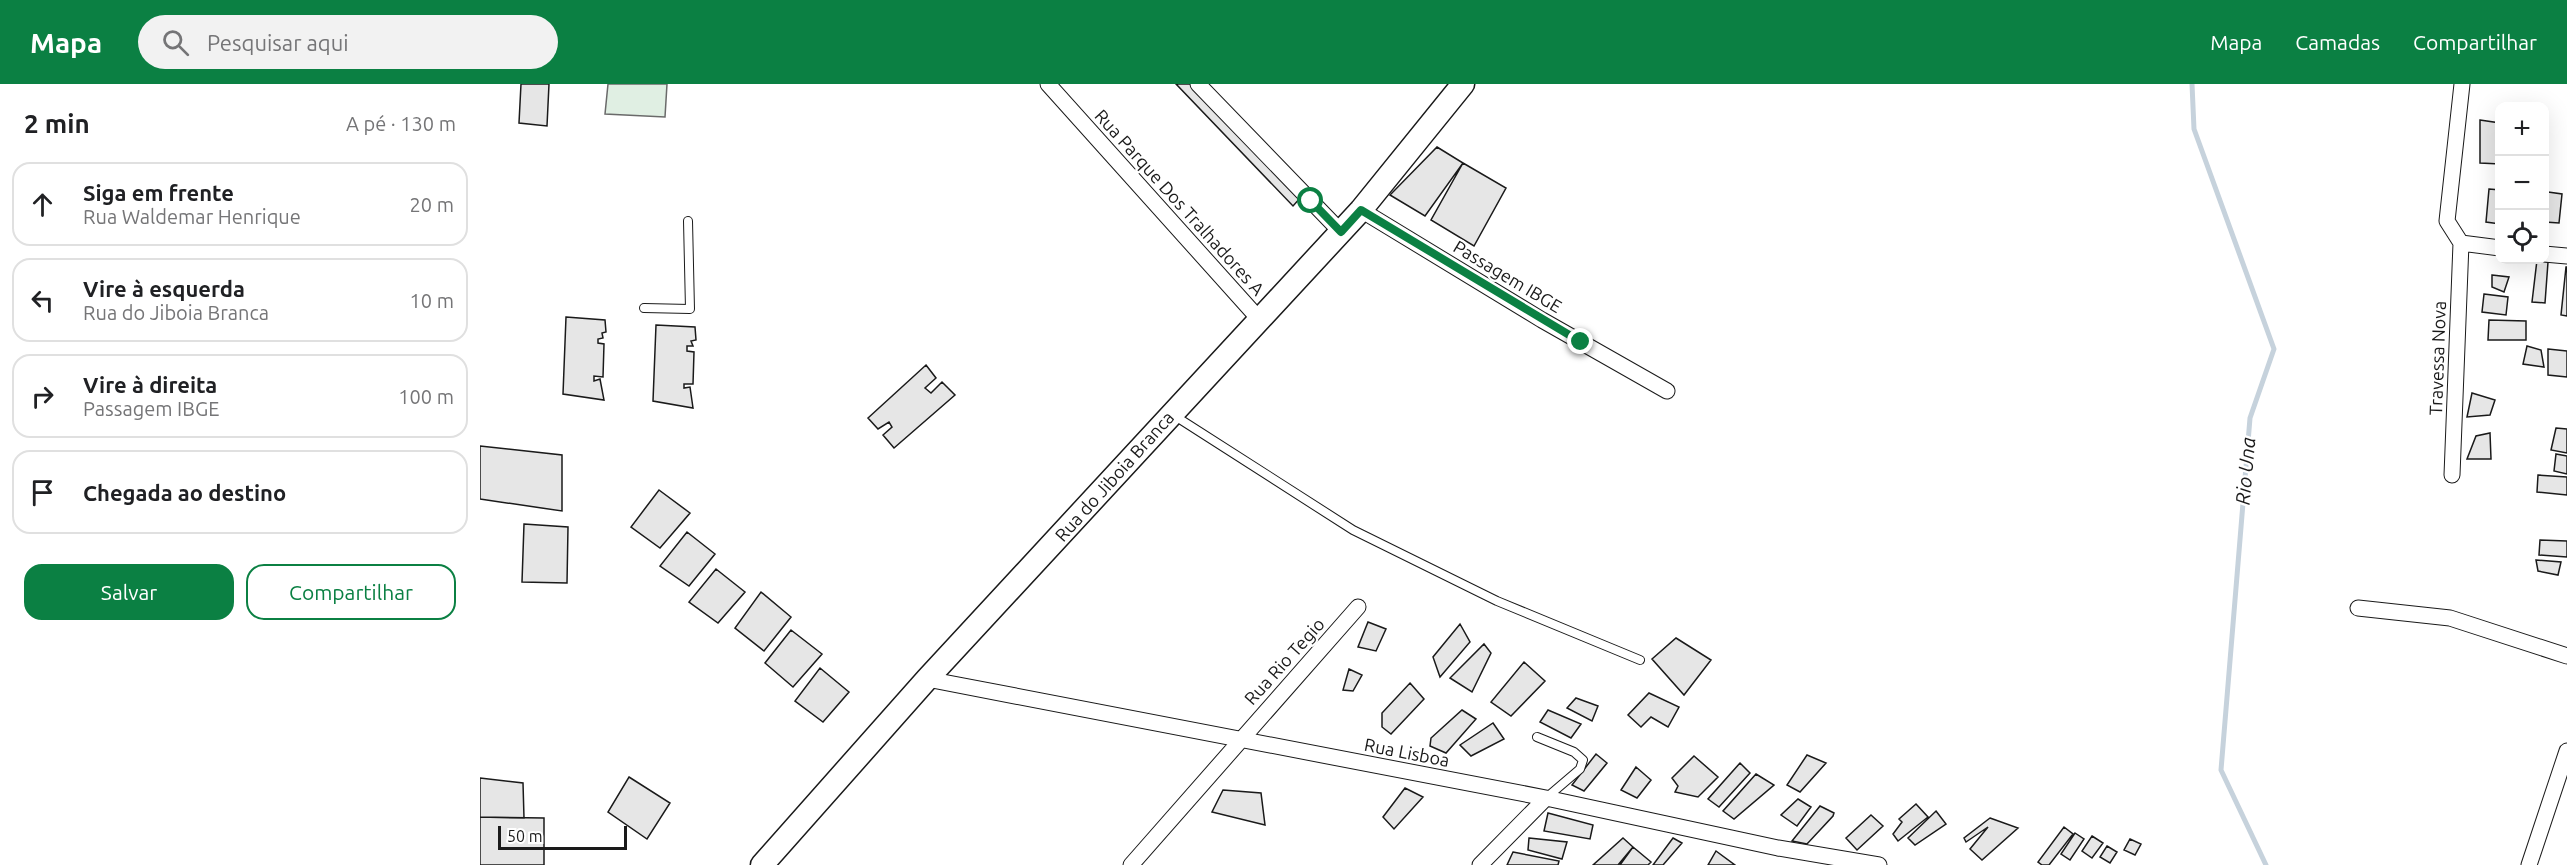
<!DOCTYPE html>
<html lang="pt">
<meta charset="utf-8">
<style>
:root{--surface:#fff;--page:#f2f2f2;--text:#202124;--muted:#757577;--line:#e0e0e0;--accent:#0b8043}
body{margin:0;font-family:Ubuntu,sans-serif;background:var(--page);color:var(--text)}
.controls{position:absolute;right:18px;top:18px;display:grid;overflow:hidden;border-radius:12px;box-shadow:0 6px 24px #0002}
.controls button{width:54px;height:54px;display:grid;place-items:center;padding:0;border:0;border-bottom:2px solid var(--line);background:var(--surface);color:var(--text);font:30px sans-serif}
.scale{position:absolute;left:18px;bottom:15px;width:129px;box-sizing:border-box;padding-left:6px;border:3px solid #1a1a1a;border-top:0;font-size:16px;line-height:21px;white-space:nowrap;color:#1a1a1a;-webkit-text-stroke:4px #fff;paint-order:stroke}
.stop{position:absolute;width:18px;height:18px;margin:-14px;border:4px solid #0b8043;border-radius:50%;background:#fff}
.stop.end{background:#0b8043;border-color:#fff;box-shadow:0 2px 6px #0008}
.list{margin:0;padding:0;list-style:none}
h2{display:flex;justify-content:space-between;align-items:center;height:78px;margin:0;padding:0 24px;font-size:26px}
h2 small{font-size:20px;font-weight:400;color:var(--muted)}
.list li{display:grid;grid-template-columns:39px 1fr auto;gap:18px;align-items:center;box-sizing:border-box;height:84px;margin:0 12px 12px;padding:0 12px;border:2px solid var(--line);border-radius:18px}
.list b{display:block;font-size:22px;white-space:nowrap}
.list p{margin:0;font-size:20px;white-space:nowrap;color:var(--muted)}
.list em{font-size:20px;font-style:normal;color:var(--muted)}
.actions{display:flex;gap:12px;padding:18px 24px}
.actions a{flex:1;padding:14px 0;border:2px solid var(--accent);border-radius:18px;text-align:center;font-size:21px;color:var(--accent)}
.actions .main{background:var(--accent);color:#fff}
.icon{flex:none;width:33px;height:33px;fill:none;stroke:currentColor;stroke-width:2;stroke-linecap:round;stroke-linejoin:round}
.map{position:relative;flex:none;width:2087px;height:781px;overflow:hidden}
header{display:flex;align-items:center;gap:36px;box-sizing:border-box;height:84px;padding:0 30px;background:var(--accent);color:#fff}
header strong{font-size:28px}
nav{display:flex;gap:33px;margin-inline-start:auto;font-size:21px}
.search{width:420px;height:54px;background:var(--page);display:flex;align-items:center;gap:15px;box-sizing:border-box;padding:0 21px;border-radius:33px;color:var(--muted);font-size:22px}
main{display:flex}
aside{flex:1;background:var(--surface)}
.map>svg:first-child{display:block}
.green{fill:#e0efe3;stroke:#6a6a6a;stroke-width:1.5}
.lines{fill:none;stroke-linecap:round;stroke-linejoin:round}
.stream{stroke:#c6d2dc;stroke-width:5}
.building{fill:#e6e6e6;stroke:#1a1a1a;stroke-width:1.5}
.lane-casing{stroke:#1a1a1a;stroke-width:10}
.street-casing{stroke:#1a1a1a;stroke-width:17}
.secondary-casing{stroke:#1a1a1a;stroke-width:25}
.lane{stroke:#fff;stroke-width:8}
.street{stroke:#fff;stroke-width:15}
.secondary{stroke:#fff;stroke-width:22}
.route{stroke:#0b8043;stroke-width:8}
.labels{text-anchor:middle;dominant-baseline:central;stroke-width:4.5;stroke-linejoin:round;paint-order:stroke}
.street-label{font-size:18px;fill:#1a1a1a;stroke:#fff}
.water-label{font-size:20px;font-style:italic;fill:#1a1a1a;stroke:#fff}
</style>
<header>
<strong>Mapa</strong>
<div class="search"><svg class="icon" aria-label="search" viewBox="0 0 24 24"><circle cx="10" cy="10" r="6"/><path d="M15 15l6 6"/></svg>Pesquisar aqui</div>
<nav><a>Mapa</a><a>Camadas</a><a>Compartilhar</a></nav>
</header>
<main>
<aside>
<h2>2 min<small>A pé · 130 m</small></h2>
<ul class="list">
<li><svg class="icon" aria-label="ahead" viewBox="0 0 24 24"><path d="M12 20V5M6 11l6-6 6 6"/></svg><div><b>Siga em frente</b><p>Rua Waldemar Henrique</p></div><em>20 m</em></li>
<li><svg class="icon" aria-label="left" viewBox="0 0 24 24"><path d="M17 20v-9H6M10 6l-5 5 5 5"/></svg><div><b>Vire à esquerda</b><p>Rua do Jiboia Branca</p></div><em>10 m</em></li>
<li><svg class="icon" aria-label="right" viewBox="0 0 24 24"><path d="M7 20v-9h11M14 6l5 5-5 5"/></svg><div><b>Vire à direita</b><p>Passagem IBGE</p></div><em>100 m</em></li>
<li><svg class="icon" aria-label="arrive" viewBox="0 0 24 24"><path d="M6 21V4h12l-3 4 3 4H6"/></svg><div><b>Chegada ao destino</b></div></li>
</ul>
<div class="actions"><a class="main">Salvar</a><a>Compartilhar</a></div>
</aside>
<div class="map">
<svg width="2087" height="781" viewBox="0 0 2087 781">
<rect width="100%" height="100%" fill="#fff"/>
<path class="green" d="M128 0H187L185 33 125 30Z"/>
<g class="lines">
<path class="stream" d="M1712 0 1714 45 1794 265 1770 334 1741 686 1786 781"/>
</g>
<path class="building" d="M41 0H69L67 42 39 39Z
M696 0H715L822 112 813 122Z
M2000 36 2020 39V80L2000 79Z
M957 63 983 79 945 132 910 111Z
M983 79 1026 104 994 162 951 136Z
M2009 105 2020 106V140L2006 138Z
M2068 108 2082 110 2079 139 2065 138Z
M2057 176 2068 178 2065 219 2052 218Z
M2086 183H2087V232L2081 231Z
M2012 191 2029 193 2024 208 2012 203Z
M2004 210 2028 213 2026 231 2002 228Z
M86 233 125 236 126 248 122 249 123 254 118 255V259L124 260 123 293 114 292V297L120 295 124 316 83 310Z
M2009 236 2046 237V256H2008Z
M176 241 215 243 216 256 211 257 213 262H207V267L214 268 213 300H204V304L210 303 213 324 173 317Z
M2047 262 2061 266 2064 283 2043 280Z
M2068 265 2087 267V293L2068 291Z
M446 281 456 294 445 304 451 309 462 298 475 311 414 364 403 351 412 343 409 338 398 345 388 334Z
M1992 309 2015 316 2010 331 1987 333Z
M2076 344 2087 345V369L2071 366Z
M2010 349 2011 375H1987L1996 352Z
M0 362 82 371V427L0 415Z
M2076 370 2087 372V390L2074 387Z
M2058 391 2087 393V411L2057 408Z
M179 406 210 429 180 464 151 443Z
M44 440 88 443 87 499 42 498Z
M207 448 235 470 209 502 180 482Z
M2060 456 2087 457V473L2059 471Z
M2056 476 2081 478 2078 491 2058 487Z
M236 485 265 508 238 539 209 518Z
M281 508 311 533 284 567 255 544Z
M888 538 906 545 896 567 878 563Z
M980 540 990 558 960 593 953 573Z
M311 546 342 570 313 603 285 579Z
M1196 554 1231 576 1204 611 1172 575Z
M1004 560 1011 569 992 608 970 594Z
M1044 578 1065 597 1031 632 1011 618Z
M340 584 369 608 343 638 315 617Z
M869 585 882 591 873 607 863 606Z
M930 599 944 615 911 650 902 643V629Z
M1169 609 1199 623 1188 643 1171 633 1161 643 1148 631Z
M1096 614 1118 622 1112 637 1087 624Z
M982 626 996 635 966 669 950 662 951 654Z
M1068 626 1101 640 1091 654 1060 638Z
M1013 639 1024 655 991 672 980 661Z
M1116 670 1127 679 1104 707 1092 701Z
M1327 671 1346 679 1320 708 1307 701Z
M1214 672 1238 693 1218 713 1195 708 1198 702 1192 694Z
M1260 679 1270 689 1239 723 1228 715Z
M1156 683 1171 696 1157 714 1141 706Z
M1276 690 1294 701 1254 735 1243 727Z
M149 693 190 719 167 755 128 728Z
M0 694 43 699 44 734 0 733Z
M925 704 943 713 914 745 903 733Z
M743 706 781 709 785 741 732 728Z
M1318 715 1331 723 1317 742 1301 731Z
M1436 720 1448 733 1418 757 1413 750 1422 738 1419 735Z
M1340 722 1354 729 1353 732 1327 760 1312 757Z
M1456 727 1466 740 1435 761 1428 754Z
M1068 729 1113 741 1110 755 1064 747Z
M1391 731 1403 742 1377 766 1366 754Z
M0 733 64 734V781H0Z
M1510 734 1538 744 1502 776 1490 765 1508 743 1486 758 1484 754Z
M1584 743 1593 750 1569 781H1562L1558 778Z
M1595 749 1604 755 1590 776 1581 770Z
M1612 752 1623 759 1612 774 1602 767Z
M1049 754 1087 758 1082 775 1048 766Z
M1143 754 1153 763 1138 781H1113Z
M1193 754 1202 759 1183 781H1173Z
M1650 755 1661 760 1655 771 1644 766Z
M1627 762 1637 768 1630 779 1620 773Z
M1153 763 1171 778 1168 781H1140Z
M1236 767 1255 781H1228Z
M1033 768 1079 777 1078 781H1027Z"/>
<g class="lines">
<defs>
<path id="lane" d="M164 224 210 225 208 137
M695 332 873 446 1017 517 1160 576
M1057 653 1094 668 1103 676 1100 685 1066 714"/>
<path id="street" d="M568 0 779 235
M718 0 861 148
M881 126 1062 236 1187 307
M1981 159 1967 137 1982 0
M1981 159 2020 164
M2064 170 2087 172
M1972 391 1981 159
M1878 524 1970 534 2087 572
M447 595 1066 714 1298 764 1399 781
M651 781 878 523
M1000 781 1066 714
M2049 781 2087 667"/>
<path id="secondary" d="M282 781 447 595 881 126 983 0"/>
</defs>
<use href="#lane" class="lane-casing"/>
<use href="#street" class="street-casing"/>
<use href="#secondary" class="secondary-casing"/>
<use href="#lane" class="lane"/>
<use href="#street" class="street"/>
<use href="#secondary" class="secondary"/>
</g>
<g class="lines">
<path class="route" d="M831 117 861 148 881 126 1101 258"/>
</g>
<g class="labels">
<g class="street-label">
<text transform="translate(700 118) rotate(48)">Rua Parque Dos Tralhadores A</text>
<text transform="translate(1028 192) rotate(31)">Passagem IBGE</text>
<text transform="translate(1957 274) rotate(-88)">Travessa Nova</text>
<text transform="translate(634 392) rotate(-48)">Rua do Jiboia Branca</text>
<text transform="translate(804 577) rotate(-48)">Rua Rio Tegio</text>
<text transform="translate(927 668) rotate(11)">Rua Lisboa</text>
</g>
<g class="water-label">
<text transform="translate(1765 387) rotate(-85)">Rio Una</text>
</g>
</g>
</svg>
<div class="controls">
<button>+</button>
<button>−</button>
<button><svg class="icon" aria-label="locate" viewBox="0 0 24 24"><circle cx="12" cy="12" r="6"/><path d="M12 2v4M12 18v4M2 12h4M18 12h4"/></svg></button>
</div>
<div class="scale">50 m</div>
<div class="stop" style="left:831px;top:117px"></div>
<div class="stop end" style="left:1101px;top:258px"></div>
</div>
</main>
